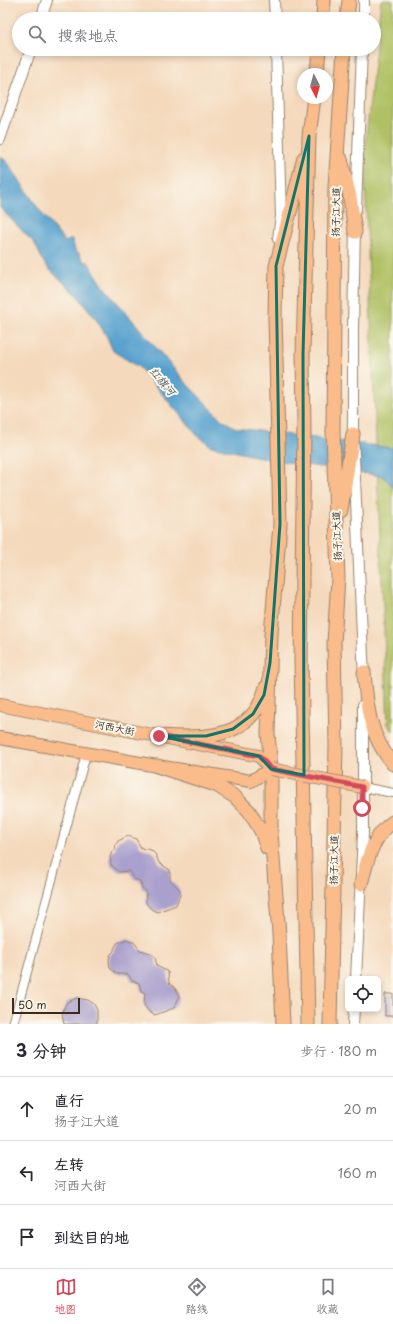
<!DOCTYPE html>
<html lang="zh">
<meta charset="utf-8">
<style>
:root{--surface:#fff;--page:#f2f2f3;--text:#2b2b33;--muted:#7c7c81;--line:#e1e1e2;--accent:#d1495b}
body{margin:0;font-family:"Playpen Sans","LXGW WenKai TC",sans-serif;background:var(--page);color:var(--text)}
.controls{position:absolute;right:12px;bottom:12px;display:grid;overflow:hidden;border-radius:6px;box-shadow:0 2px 6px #0003}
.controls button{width:36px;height:36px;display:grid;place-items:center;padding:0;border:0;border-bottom:1px solid var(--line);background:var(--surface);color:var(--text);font:20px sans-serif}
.compass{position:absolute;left:297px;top:68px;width:36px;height:36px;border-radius:50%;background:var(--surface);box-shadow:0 2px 6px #0003;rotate:174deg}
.scale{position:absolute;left:12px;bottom:10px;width:68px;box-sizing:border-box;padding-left:4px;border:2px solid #3b2a1e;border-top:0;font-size:11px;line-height:14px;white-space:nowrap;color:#3b2a1e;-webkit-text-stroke:3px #fbf7ec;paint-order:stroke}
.stop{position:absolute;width:12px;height:12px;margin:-9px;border:3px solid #d1495b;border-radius:50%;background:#fff}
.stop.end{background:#d1495b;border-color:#fff;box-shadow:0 1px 4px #0008}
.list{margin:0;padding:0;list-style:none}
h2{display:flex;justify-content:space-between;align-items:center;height:52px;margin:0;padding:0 16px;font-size:17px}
h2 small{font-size:13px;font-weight:400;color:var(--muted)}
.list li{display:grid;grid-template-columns:26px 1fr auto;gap:12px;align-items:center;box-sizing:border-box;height:64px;padding:0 16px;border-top:1px solid var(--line)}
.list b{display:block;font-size:15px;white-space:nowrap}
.list p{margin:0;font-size:13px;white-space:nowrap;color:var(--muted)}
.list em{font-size:13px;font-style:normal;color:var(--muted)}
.icon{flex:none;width:22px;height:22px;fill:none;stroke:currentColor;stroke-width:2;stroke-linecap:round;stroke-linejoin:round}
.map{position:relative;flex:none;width:393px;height:1024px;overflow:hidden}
.search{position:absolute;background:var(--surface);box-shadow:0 2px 6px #0003;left:12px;right:12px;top:12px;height:44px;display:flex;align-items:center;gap:10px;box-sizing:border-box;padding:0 14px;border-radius:22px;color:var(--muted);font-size:15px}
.sheet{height:244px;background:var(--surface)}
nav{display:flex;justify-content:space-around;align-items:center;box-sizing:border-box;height:56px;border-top:1px solid var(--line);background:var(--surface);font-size:11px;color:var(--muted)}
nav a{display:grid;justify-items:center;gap:2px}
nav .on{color:var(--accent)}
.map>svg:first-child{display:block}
.green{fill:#b0c165;stroke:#767642}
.water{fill:#56a1ce;stroke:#486676}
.building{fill:#aaa0cd}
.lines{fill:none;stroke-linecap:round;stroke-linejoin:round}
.minor-casing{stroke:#98826d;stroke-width:10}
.tertiary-casing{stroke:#98826d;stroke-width:12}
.primary-casing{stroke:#98826d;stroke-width:14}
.trunk-casing{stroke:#98826d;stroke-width:15}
.minor{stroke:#fff;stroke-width:8}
.tertiary{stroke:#fff;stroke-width:10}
.primary{stroke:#fabc8b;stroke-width:12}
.trunk{stroke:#fabc8b;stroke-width:13}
.primary-bridge-casing{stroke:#98826d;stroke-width:14;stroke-linecap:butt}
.primary-bridge{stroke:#fabc8b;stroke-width:12}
.route{stroke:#d1495b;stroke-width:5}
.marked{fill:none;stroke:#0f766e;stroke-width:3;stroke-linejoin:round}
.labels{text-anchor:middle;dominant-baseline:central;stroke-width:4;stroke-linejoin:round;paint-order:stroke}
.street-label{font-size:10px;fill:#3b2a1e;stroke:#fbf7ec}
.water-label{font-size:11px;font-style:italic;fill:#465a64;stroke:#fbf7ec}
</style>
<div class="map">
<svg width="393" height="1024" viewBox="0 0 393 1024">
<rect width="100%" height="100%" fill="#fbf7ec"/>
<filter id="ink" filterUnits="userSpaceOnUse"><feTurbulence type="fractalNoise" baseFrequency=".025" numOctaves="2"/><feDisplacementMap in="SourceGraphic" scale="8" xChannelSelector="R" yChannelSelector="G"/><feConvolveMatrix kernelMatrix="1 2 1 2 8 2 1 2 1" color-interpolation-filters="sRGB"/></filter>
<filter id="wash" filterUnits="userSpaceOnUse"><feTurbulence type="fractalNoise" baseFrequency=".012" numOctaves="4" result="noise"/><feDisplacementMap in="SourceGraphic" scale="16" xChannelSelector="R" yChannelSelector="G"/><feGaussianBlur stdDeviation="0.9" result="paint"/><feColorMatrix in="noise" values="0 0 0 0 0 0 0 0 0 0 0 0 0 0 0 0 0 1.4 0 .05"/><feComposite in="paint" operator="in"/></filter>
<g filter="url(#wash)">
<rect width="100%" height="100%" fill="#f4d9bc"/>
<path class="green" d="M381 0H393V731L388 725 364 157Z"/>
<path class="water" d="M0 155 8 163 40 211 65 242 72 239 76 253H79L84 262H88L104 287 188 385 222 420 236 428 393 448V488L388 481 382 476 272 460 211 446 197 435 140 368 113 351 107 337 96 319 84 304 75 293 49 269 43 261 35 244 0 208Z"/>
<g id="blocks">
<path class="building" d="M128 836 136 839 141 848 151 850 156 855 159 863 170 870V880L180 890V895L176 905 157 912 151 909 146 903V891L142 888 140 881 134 879 129 871 119 872 111 865 110 857 112 852 116 849 115 846 118 841Z
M127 939 134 942 140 950 149 953 155 957 157 966 168 972 169 983 175 988 178 993 179 998 174 1008 155 1015 149 1012 144 1005 145 993 141 991 139 983 132 981 128 974H117L110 968 109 960 110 955 114 951V949L117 943Z
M385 994H393V1016H385Z
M77 998 88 1000 94 1004 97 1010V1024H64L62 1014 64 1008 67 1002Z"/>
</g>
</g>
<g filter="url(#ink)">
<use href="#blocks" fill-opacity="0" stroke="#98826d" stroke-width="1"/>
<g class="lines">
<defs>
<path id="minor" d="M362 787 393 793
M13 1024 86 754"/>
<path id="tertiary" d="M274 0 275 19
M41 19 47 0
M364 19V0
M276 49 281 216 278 239
M0 139 31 49
M356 209 362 49
M355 225 353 329V434L364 679
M356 979 363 834V705
M353 1024 354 1009"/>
<path id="primary" d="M0 705 259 756 271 769 251 781 157 766 0 738"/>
<path id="trunk" d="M323 19 324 0
M347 19 349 0
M317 74 319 49
M341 159 350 197 355 232
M341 510 353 434
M364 672C367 708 369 735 393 764
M159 736C193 738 238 741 258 707 262 700 264 695 266 687
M157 766 216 785 235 797 249 811 261 831 267 848
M361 884C367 861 372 836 393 822
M283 1024 279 934 271 833V769L268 733 271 635 280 524 275 316 276 266 304 158
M308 1024 301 660 304 428 303 354 309 136 314 98
M330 1024 336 746 334 643 338 578 333 432 335 187 344 49"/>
</defs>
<use href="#minor" class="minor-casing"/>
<use href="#tertiary" class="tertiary-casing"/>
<use href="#primary" class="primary-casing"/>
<use href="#trunk" class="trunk-casing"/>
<use href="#minor" class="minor"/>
<use href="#tertiary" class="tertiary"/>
<use href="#primary" class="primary"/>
<use href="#trunk" class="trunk"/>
<defs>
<path id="primary-bridge" d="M271 769 362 787"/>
</defs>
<use href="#primary-bridge" class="primary-bridge-casing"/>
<use href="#primary-bridge" class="primary-bridge"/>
</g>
</g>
<g class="lines" filter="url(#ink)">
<path class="route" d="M159 736 259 756 271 769 362 787V808"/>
</g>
<path class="marked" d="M309 136 303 354 304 775 271 769 259 756 159 736H206L233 729 253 714 264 695 270 663 280 524 276 266Z"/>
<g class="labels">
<g class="street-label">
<text transform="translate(335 212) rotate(-89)">扬子江大道</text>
<text transform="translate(336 536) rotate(-92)">扬子江大道</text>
<text transform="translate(115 727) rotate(11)">河西大街</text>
<text transform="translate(333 860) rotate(-89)">扬子江大道</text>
</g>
<g class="water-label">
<text transform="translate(163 381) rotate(50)">红旗河</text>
</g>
</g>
</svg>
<div class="controls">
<button><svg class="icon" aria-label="locate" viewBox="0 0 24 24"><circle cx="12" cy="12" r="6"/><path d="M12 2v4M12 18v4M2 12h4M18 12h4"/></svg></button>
</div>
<svg class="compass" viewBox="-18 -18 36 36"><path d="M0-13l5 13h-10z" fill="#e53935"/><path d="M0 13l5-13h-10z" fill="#7c7c81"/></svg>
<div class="scale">50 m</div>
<div class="stop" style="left:362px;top:808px"></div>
<div class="stop end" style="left:159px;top:736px"></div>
<div class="search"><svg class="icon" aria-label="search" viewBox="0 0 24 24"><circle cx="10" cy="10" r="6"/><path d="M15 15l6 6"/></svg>搜索地点</div>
</div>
<section class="sheet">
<h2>3 分钟<small>步行 · 180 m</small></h2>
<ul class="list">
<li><svg class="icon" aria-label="ahead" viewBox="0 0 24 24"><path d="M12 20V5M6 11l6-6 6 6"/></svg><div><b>直行</b><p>扬子江大道</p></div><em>20 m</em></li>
<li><svg class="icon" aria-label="left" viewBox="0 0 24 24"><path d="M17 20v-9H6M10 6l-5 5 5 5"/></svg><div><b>左转</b><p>河西大街</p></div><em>160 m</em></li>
<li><svg class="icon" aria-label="arrive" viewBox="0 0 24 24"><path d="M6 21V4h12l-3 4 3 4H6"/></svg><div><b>到达目的地</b></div></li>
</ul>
</section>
<nav>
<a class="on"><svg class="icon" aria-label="map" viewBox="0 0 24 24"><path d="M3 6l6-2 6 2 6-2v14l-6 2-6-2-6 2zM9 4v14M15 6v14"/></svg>地图</a>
<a><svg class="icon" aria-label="directions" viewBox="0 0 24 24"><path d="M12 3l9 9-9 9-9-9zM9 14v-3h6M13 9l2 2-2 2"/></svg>路线</a>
<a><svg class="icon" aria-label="saved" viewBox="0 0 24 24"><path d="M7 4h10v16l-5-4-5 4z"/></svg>收藏</a>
</nav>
